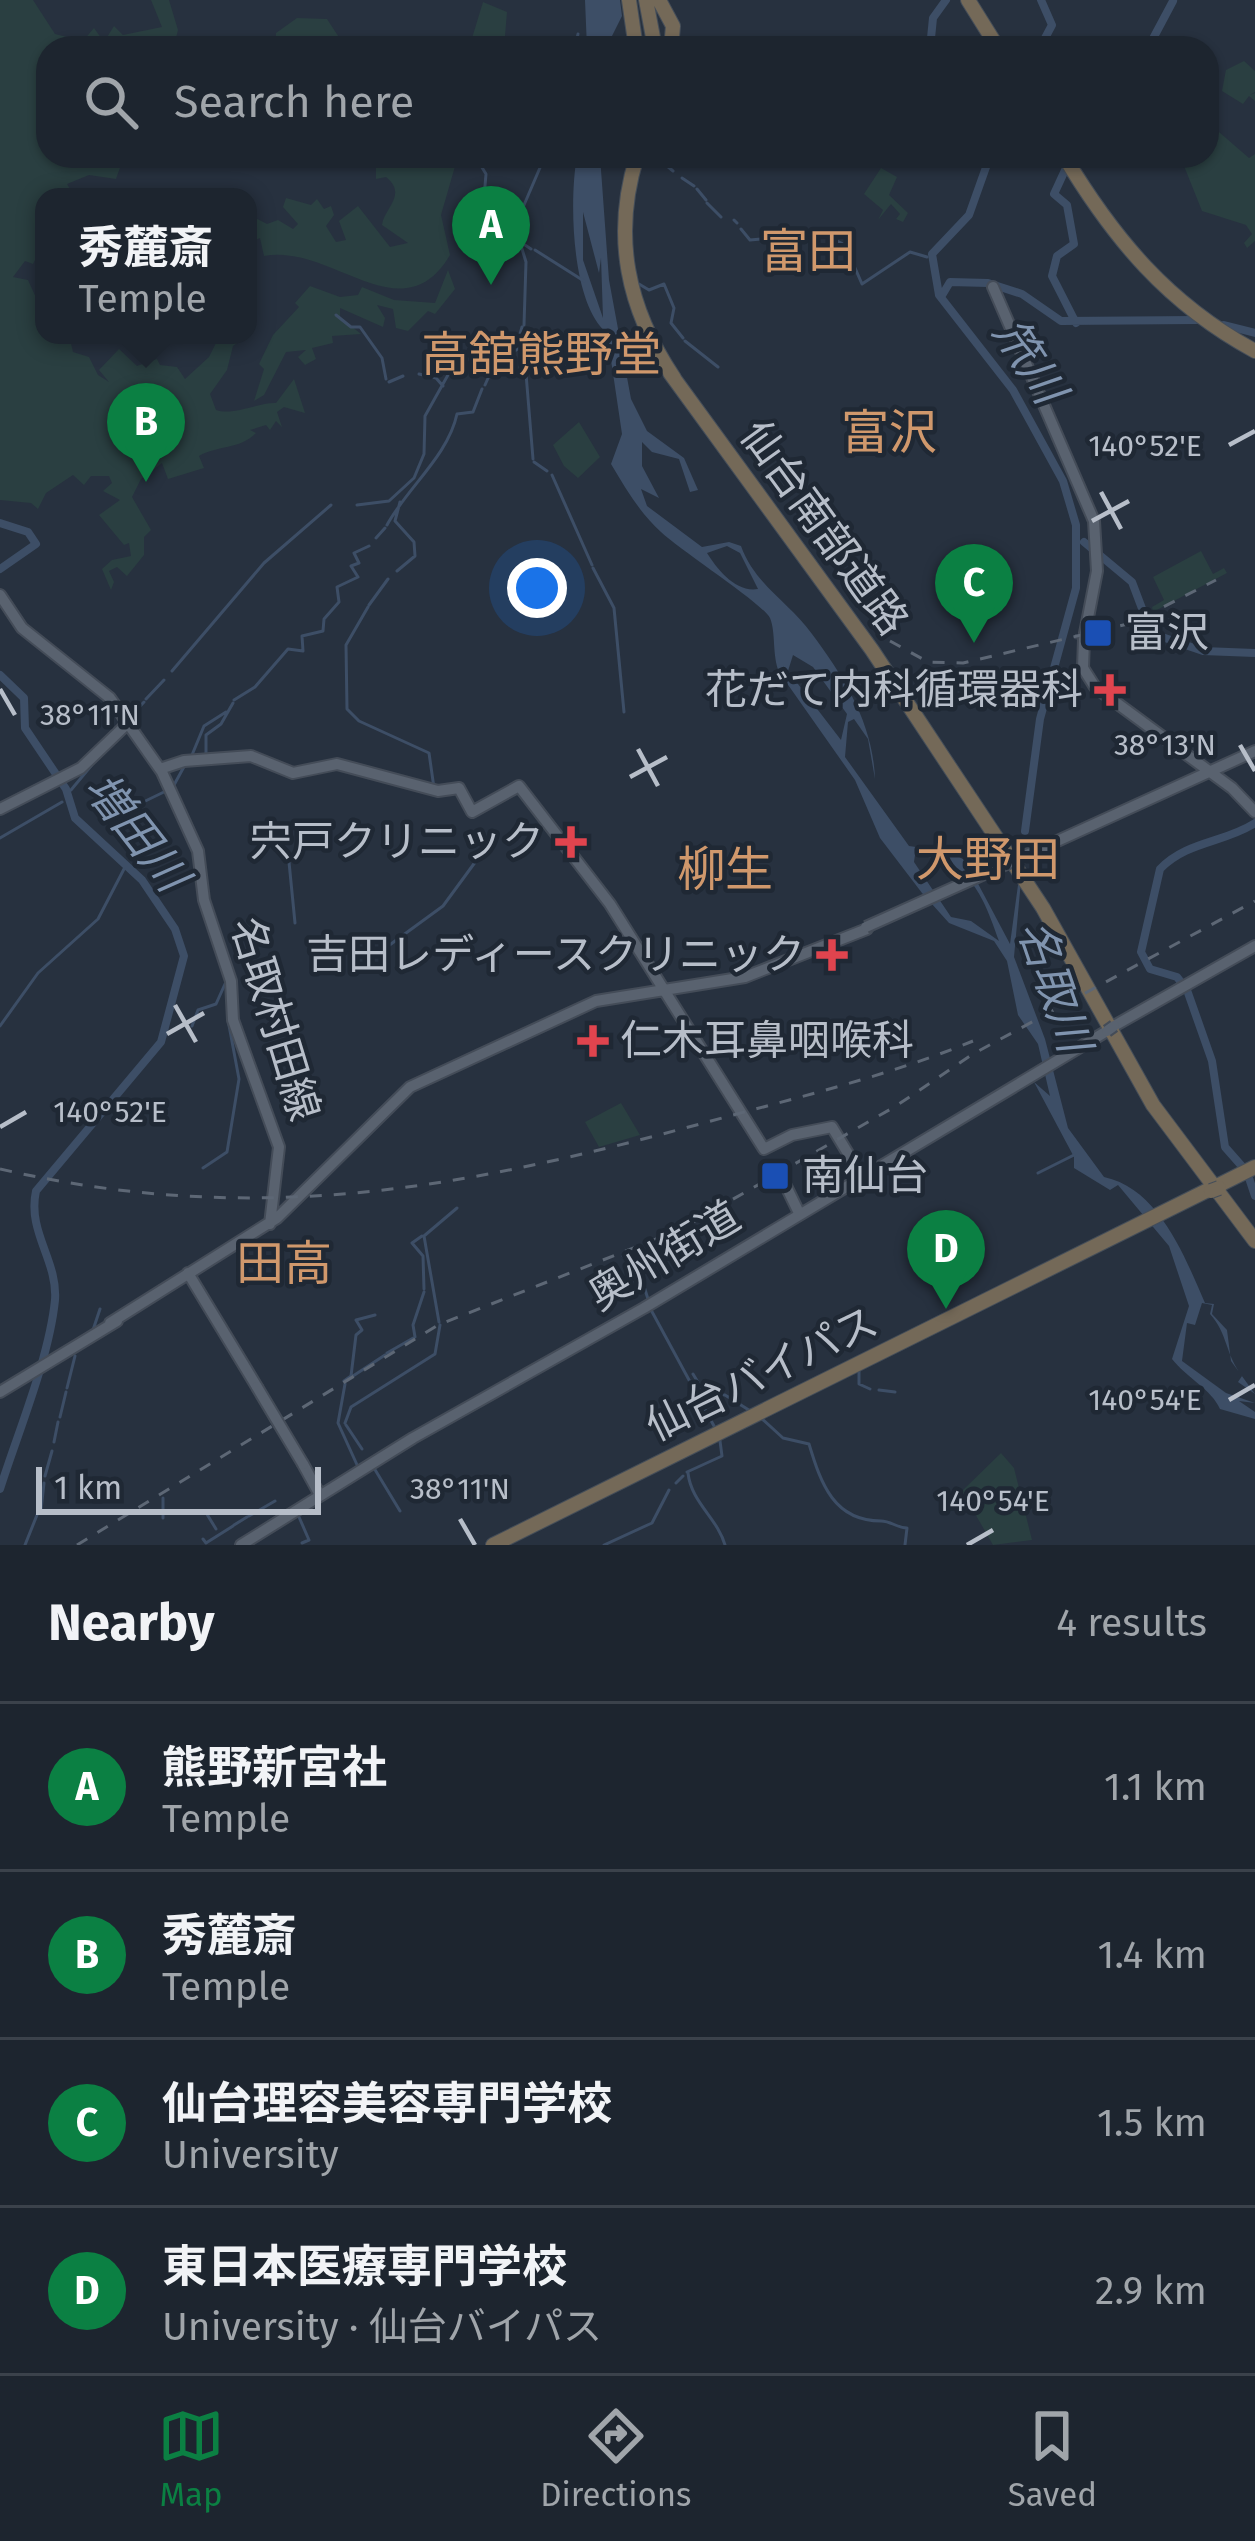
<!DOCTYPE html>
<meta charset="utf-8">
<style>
:root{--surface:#1d252f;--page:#2a313b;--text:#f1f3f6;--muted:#a0a5aa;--line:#3b424b;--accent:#0b8043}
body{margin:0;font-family:"Fira Sans","Noto Sans JP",sans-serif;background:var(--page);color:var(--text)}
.scale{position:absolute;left:36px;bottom:30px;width:285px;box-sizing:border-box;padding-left:12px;border:6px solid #b7bec9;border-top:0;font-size:33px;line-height:42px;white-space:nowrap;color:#b7bec9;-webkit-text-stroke:9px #1f2834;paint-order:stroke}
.you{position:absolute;left:537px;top:588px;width:42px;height:42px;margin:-30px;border:9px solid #fff;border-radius:50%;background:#1a73e8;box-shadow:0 0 0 18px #1a73e833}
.badge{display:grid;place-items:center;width:78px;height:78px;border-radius:50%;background:var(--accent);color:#fff;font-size:39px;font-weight:700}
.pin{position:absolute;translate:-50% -99px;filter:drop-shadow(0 3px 6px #0008)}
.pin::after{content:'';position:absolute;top:63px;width:42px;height:36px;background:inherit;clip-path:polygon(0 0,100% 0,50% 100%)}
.popup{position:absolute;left:35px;top:188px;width:222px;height:156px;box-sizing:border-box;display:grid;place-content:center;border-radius:24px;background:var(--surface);filter:drop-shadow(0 3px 9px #0005);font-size:39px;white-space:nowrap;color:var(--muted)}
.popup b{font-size:45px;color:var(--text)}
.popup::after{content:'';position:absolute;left:50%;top:100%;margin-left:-24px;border:24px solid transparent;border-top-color:var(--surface)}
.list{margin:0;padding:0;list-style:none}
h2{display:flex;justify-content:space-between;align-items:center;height:156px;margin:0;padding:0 48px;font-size:51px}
h2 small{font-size:39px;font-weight:400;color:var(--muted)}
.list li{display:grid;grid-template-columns:78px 1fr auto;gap:36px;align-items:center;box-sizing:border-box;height:168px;padding:0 48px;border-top:3px solid var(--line)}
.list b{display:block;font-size:45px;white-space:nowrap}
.list p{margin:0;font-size:39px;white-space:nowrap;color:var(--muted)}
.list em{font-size:39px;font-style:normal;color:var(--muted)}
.icon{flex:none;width:66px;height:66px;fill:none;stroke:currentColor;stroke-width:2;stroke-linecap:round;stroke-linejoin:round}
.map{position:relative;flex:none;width:1255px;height:1545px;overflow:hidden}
.search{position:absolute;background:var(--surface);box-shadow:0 3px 9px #0004;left:36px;right:36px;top:36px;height:132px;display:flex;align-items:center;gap:30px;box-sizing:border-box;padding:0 42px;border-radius:36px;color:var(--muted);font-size:45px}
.sheet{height:828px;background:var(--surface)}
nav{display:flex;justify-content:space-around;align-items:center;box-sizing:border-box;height:168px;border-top:3px solid var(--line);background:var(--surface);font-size:33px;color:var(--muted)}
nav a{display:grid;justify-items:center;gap:6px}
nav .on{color:var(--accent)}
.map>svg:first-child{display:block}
.green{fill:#2a3f41}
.water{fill:#3d4e66;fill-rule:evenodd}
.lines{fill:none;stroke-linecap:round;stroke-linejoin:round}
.stream{stroke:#3d4e66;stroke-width:3}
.river{stroke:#3d4e66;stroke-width:8}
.major-tunnel{stroke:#3d4654;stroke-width:10;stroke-dasharray:10 5;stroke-linecap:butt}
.major-casing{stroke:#444c58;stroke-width:14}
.highway-casing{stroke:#454e59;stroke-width:16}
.major{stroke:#59626f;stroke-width:10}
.highway{stroke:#746958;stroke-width:14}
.rail{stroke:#5d6775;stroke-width:3;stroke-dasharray:12 12;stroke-linecap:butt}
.major-bridge-casing{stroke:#444c58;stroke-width:14;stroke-linecap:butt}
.highway-bridge-casing{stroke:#454e59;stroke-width:16;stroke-linecap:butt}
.major-bridge{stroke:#59626f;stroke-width:10}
.highway-bridge{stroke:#746958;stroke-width:14}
.ticks{fill:none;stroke:#b7bec9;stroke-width:4.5}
.transit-dot{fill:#1a4fb4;stroke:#1f2834;stroke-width:4.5}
.health-dot{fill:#e0444e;stroke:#1f2834;stroke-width:4.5}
.labels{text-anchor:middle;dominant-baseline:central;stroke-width:9;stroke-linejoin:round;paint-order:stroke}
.street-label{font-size:42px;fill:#b7bec9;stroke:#1f2834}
.poi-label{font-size:42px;fill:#b7bec9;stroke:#1f2834;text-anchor:start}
.water-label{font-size:45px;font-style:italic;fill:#8094af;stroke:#1f2834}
.quarter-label{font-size:48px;fill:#d0986c;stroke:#1f2834}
.ticks-label{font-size:30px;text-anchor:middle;fill:#b7bec9;stroke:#1f2834;stroke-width:9;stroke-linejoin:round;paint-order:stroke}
</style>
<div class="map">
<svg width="1255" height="1545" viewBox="0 0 1255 1545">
<rect width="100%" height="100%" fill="#27313f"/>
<path class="green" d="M0 0H33L55 34 83 41 94 28 104 42 114 26 123 35 162 27 151 0H169L178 30 175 42 158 48H48V156H124L116 179 89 175 67 184 75 197H44V242L33 264 25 261 13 277 28 280 38 302 44 299V335H69L73 352 89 357 98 375 109 382 99 370 119 349 137 366 157 359 160 365 177 367 185 379 209 357 220 335H248L233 346 227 370 210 394 216 410C234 416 259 402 276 403L294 379 305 413 284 407 277 412 282 427 276 421 270 430 266 425 250 430 256 433C239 450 218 445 199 456L204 468 168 479 162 463 141 479 132 497 151 530 144 537V555L127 576 117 567 109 571 114 582 111 590 102 569 112 560 131 556 129 543 124 545 99 515 120 500 103 491 112 483 109 476H91L84 485 73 475 46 493 38 509 31 503 0 500Z
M483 2 507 12 504 48H469Z
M297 18 327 19 344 45 357 48H276V33Z
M1244 61 1255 71V92L1250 95 1255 93V101L1249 96 1243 104 1222 91 1226 70Z
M1219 132 1249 158 1255 154V241L1247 248 1244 243 1252 234 1246 225 1202 211 1180 156H1207V133Z
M363 156H458L441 215 450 255C402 336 332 243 264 256L260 238 248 243V214L267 224 278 220 293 229 298 224 283 207 286 198 311 205 317 199 324 209 331 206 334 215 326 226 336 242 346 240 339 221 358 206 390 247 408 243 382 225C384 208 408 195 386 177L376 179V158Z
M881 168 897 177 889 195 908 213 903 222 896 219 900 214 891 204 878 220 883 210 864 194Z
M448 270 455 289 435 314 428 311 408 331 396 328 393 309 377 305 385 318 383 327 340 308V317L361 334 332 336 333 343 312 348 316 359 305 365 298 357 306 350 286 352 264 395 254 401 264 369 259 364 273 335 299 307 295 303 310 286 340 297 358 295 362 287 394 300 435 303Z
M579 422 600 457 578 478 564 466 553 445Z
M1201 551 1213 574 1224 568 1227 573 1153 612 1152 607 1164 600 1153 577Z
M621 1103 640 1135 599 1147 585 1122Z
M1001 1453 1014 1468 1032 1540 993 1545 962 1491Z"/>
<path class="water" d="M585 0H620L622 16 606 48H587Z
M577 156H600L609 280 631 399 647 431 684 458 698 490 690 492 679 459 652 452 642 442V466L659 498 641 489 647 506 702 547 729 542 741 546C755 585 789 602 812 634 844 677 873 723 875 779L868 739 854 719 848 722 845 757 909 846 951 852 966 861 1010 944 1026 826 1014 957 1045 1039 1068 1128 1104 1177C1159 1189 1184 1255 1205 1303L1214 1304 1212 1314 1227 1330 1231 1361 1255 1394 1238 1382 1242 1376C1225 1354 1228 1334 1210 1314L1212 1305 1202 1303 1195 1325 1187 1323 1182 1361 1226 1393 1255 1403 1239 1401 1255 1412V1419L1220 1409C1212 1390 1186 1377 1172 1359L1189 1306 1169 1246 1118 1185 1110 1190 1074 1168V1157L1034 1082 1050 1096 1038 1044 1018 1015 1007 961 994 941 949 923 922 893 880 838 855 780 779 672C772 655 776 632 770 618 762 603 681 551 661 532 639 512 626 489 611 464L622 434 607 333C571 304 569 200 577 156ZM583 212 599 273 601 258 603 318 583 260ZM727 546 740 553 758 589C736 593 717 569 707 553ZM793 655 813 667 847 714 841 740 788 671ZM915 855C969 861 982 892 999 941L971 921 951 917 914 862Z"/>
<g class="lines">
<path class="stream" d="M575 48 578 34
M475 156 486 174 483 210 506 228 509 240
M660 160 673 171
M682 178 694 186
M697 189 706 200
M707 203 721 217
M734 220 737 223
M741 229 750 240 761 239
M810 231 818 234
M763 238 798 230
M831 238 845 245 862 284 910 252 927 257
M525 245 531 249
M535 250 584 281
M639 284 649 290 664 284 674 308 671 323 683 338
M336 315 351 327H360L382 358 386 379
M524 325 526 262 515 226 545 156
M523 337 533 459
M685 341 718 367
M419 374 436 378 443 386
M389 382 403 376
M485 385 493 367 520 347 519 339
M534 462 547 471
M552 475 592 565
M357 505 389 501 414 478 424 454 425 416 453 366 519 338 522 327
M387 525C407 488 448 456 457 414L473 412 482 389
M376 538 385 528
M593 568 614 608 624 712
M397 571 415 556 414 542 395 521 400 502
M369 605 388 579
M368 607 346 645 347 709 359 721 429 753 434 788
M172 671 264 563 331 505
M146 699 164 680
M234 700 255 687 288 649 303 651 302 636 323 631 324 619 339 602 337 587 358 577 351 566 359 563 354 553 369 546
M130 717 144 702
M192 755 204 726 226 712
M206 757V735L221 724 233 703
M174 785 186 763
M71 790 91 766
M67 793 69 791
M0 838 62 802
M129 857 135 806 166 791
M289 862 295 923
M381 959 380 952 443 906 476 861
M0 1026 38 973 98 919 124 869
M192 1026 198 1010 216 1004 225 984
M203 1168 227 1152 239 1079 228 1020
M1038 1173 1074 1155
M422 1236 412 1243 423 1256 424 1289
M623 1256 640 1274 648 1299
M650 1308 714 1426
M439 1322 424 1236 457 1208
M93 1330 100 1309
M387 1353 415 1337 413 1325 424 1292
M859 1370V1384L870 1389
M693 1374 705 1394 725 1395 752 1412
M353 1376 385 1355
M344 1381 351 1376 356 1335 362 1330 356 1320 375 1315
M345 1384 338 1423 358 1467
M67 1388 75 1356
M879 1390 895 1392
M60 1417 66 1392
M760 1417 783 1438 809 1444C821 1484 834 1521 881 1521 891 1521 897 1528 907 1528L905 1545
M345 1423 351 1407 435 1354 440 1325
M346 1425 362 1449
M54 1442 58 1422
M374 1468 400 1511
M687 1472 722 1456 720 1441
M688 1473C691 1502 718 1519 725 1545
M45 1476 52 1451
M676 1483 683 1476
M41 1510 44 1483
M205 1511 216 1529
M249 1516 275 1501
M299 1517 309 1540 302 1543
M163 1518V1498
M234 1525 247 1517
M203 1539 206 1543 233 1526
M25 1545 39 1510
M604 1545 652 1523 669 1490"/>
<path class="river" d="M930 48 933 18 946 0
M1029 48 1044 40 1052 25 1041 0
M1148 48 1173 1
M990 156 969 215 932 254 939 295 1013 390 1063 481 1076 525V588L1040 719 1025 831
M1076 160 1083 156
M1066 168 1054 194 1067 205 1074 244 1057 256 1052 276 1076 323
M941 297 950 282 988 283 1022 294 1061 321 1196 320
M1224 325 1255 333
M0 523 28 532 36 544 0 569
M1084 542 1132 582 1149 627 1162 637 1203 651 1255 653
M0 675 24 698 25 728 66 789 75 818 142 880 175 929 184 956 161 1042 36 1191C27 1232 58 1261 55 1300 49 1359 18 1432 0 1489
M1255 823C1224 843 1187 841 1160 869L1141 952 1150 969 1177 977 1187 990 1212 1061 1225 1147 1247 1172 1255 1196"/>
<path class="major-tunnel" d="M1079 640 1080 635"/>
<defs>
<path id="major" d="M993 287 1094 521 1097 571 1085 633
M0 595 22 628 110 698 162 772 198 851 204 900 231 981 233 1020 279 1147 270 1224
M1084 639 1083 668 1095 687 1232 788 1255 812
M160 769 184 761 251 756 293 773 337 764 438 791 459 788 472 812 519 786 610 904 764 1149 792 1135 832 1127 861 1175
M0 809 81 768 128 723
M1031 853 1255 751
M1114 1026 1255 946
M786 1186 799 1213
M188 1273 257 1387
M110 1323 277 1218 410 1087 596 1001 745 977 867 929
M0 1392 117 1321
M303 1464 320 1495
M241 1545 413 1438 644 1308 1107 1031"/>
<path id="highway" d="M629 0 636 48
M646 0 655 48
M659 0 673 26 671 48
M968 0 998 48
M637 156C612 236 627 308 674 378
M1064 156C1114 239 1168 304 1255 351
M670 373 872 650 1043 908 1153 1105 1255 1241
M1217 1186 1255 1167
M493 1545 1210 1189"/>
</defs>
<use href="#major" class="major-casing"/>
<use href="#highway" class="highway-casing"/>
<use href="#major" class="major"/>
<use href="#highway" class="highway"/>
<path class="rail" d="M890 641 928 662 963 663 1132 623 1216 580
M0 1169C257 1228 462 1189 711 1121 799 1097 888 1076 973 1041
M77 1545 438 1325 679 1230 896 1106 973 1054 1255 901"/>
<defs>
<path id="major-bridge" d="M866 927 1031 853
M1107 1031 1114 1026
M257 1387 303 1464"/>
<path id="highway-bridge" d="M1211 1191 1219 1188"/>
</defs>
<use href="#major-bridge" class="major-bridge-casing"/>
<use href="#highway-bridge" class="highway-bridge-casing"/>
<use href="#major-bridge" class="major-bridge"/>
<use href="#highway-bridge" class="highway-bridge"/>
</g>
<path class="ticks" d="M1229 445 1255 431M1101 492 1121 529M1092 521 1129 501M0 689 15 715M1240 745 1255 771M638 749 658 786M630 777 667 757M175 1005 196 1042M167 1034 204 1013M0 1127 26 1112M1229 1400 1255 1385M460 1519 475 1545M967 1545 993 1530"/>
<g class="transit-dot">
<rect x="1083" y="618" width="30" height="30" rx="6"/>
<rect x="760" y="1161" width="30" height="30" rx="6"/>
</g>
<g class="health-dot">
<path d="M1104 672h12v12h12v12h-12v12h-12v-12h-12v-12h12z"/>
<path d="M565 824h12v12h12v12h-12v12h-12v-12h-12v-12h12z"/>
<path d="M826 937h12v12h12v12h-12v12h-12v-12h-12v-12h12z"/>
<path d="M587 1023h12v12h12v12h-12v12h-12v-12h-12v-12h12z"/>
</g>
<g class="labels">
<g class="street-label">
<text transform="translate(824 528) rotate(54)">仙台南部道路</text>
<text transform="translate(275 1019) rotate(73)">名取村田線</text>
<text transform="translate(664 1256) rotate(-31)">奥州街道</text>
<text transform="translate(762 1374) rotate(-26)">仙台バイパス</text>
</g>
<g class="poi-label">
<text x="1125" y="633">富沢</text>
<text x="1083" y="690" text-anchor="end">花だて内科循環器科</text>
<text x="544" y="842" text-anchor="end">宍戸クリニック</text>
<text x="805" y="955" text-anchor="end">吉田レディースクリニック</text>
<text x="620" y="1041">仁木耳鼻咽喉科</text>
<text x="802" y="1176">南仙台</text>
</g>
<g class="water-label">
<text transform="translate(1029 361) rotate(57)">笊川</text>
<text transform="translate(136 832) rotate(52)">増田川</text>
<text transform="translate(1054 986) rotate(71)">名取川</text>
</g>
<g class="quarter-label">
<text x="808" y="252">富田</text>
<text x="541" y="355">高舘熊野堂</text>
<text x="889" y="433">富沢</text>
<text x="988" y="860">大野田</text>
<text x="725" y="870">柳生</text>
<text x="284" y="1264">田高</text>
</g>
</g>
<g class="ticks-label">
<text x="1145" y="456">140°52'E</text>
<text x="90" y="725">38°11'N</text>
<text x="1165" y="755">38°13'N</text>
<text x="110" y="1122">140°52'E</text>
<text x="1145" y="1410">140°54'E</text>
<text x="460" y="1499">38°11'N</text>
<text x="993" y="1511">140°54'E</text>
</g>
</svg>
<div class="scale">1 km</div>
<div class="you"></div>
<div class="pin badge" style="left:491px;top:285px">A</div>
<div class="pin badge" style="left:146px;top:482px">B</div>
<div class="popup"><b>秀麓斎</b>Temple</div>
<div class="pin badge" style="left:974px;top:643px">C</div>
<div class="pin badge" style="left:946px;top:1309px">D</div>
<div class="search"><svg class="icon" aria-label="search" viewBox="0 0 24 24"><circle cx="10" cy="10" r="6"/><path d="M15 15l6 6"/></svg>Search here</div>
</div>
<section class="sheet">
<h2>Nearby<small>4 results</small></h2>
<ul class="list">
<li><span class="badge">A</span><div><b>熊野新宮社</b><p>Temple</p></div><em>1.1 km</em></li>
<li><span class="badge">B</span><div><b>秀麓斎</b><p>Temple</p></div><em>1.4 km</em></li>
<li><span class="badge">C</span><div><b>仙台理容美容専門学校</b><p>University</p></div><em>1.5 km</em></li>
<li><span class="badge">D</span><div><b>東日本医療専門学校</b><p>University · 仙台バイパス</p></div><em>2.9 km</em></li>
</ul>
</section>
<nav>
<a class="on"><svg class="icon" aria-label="map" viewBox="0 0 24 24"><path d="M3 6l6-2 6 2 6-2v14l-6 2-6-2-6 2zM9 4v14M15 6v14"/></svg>Map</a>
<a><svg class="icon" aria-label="directions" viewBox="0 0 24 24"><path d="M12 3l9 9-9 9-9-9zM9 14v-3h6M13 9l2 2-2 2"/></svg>Directions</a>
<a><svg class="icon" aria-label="saved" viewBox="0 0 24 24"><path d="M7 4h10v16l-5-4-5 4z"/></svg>Saved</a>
</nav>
